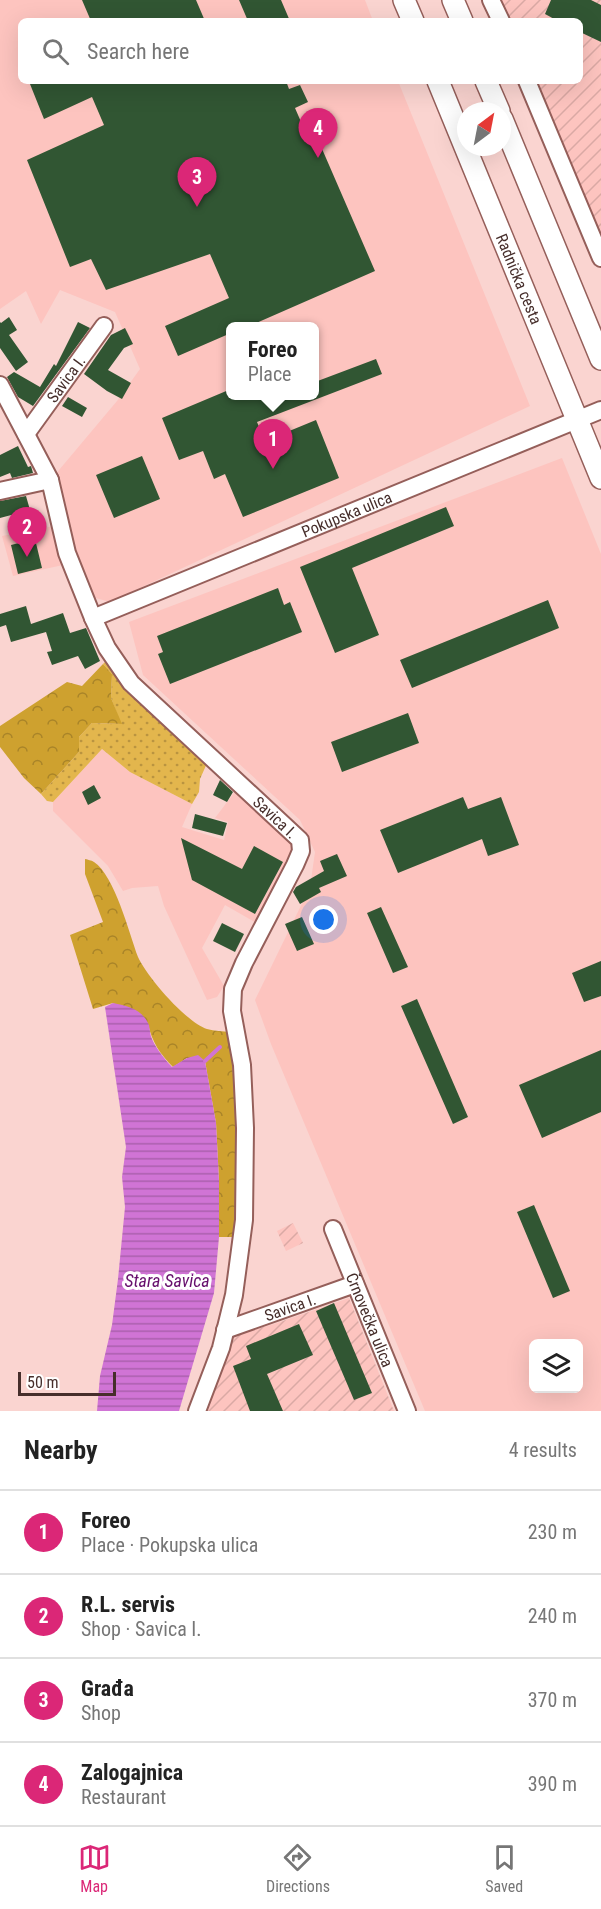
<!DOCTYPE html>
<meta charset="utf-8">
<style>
:root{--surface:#fff;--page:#f6f6f6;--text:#222;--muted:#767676;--line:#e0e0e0;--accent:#db2777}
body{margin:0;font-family:"Roboto Condensed",sans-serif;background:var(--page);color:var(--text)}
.controls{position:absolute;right:18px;bottom:18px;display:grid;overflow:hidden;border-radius:9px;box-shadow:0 6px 24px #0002}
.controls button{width:54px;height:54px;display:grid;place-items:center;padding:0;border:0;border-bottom:2px solid var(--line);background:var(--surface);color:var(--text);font:30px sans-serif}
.compass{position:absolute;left:457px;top:102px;width:54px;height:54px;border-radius:50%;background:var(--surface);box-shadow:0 6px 24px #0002;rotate:32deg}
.scale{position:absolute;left:18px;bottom:15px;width:98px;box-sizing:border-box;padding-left:6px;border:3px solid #462e2b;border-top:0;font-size:16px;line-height:21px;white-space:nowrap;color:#462e2b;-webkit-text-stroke:4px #fff;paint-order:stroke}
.you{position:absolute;left:324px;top:920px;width:21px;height:21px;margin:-15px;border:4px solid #fff;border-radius:50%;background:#1a73e8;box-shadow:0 0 0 9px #1a73e833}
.badge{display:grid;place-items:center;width:39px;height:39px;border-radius:50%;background:var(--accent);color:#fff;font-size:20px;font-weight:700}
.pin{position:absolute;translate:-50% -50px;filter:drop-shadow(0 2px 3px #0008)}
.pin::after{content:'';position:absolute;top:32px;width:21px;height:18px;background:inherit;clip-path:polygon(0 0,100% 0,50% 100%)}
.popup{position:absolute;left:226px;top:322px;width:93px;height:78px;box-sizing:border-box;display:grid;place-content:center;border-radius:9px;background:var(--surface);filter:drop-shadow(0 2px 4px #0005);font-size:20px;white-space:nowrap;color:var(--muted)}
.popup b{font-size:22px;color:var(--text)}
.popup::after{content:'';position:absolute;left:50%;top:100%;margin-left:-12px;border:12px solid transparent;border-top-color:var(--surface)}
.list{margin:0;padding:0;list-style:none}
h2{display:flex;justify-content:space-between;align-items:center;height:78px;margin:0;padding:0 24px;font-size:26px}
h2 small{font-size:20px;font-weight:400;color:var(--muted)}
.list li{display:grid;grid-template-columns:39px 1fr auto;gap:18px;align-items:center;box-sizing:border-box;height:84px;padding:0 24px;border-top:2px solid var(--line)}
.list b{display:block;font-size:22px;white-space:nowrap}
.list p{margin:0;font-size:20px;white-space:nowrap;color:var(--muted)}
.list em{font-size:20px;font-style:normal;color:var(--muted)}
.icon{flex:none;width:33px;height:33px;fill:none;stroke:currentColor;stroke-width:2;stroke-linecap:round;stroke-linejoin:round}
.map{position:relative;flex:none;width:601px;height:1411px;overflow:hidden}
.search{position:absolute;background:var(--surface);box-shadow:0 6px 24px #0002;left:18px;right:18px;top:18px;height:66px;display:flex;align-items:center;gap:15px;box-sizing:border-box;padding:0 21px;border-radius:9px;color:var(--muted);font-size:22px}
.sheet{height:414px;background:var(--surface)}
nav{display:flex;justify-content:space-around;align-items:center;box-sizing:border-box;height:84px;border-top:2px solid var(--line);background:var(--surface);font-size:16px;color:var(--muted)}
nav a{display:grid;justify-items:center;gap:3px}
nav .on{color:var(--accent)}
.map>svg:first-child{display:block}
.built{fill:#fdc4bf;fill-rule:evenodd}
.industrial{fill:url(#industrial-furrows)}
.grass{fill:url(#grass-dots)}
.forest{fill:url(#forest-crowns)}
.water{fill:url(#water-rules)}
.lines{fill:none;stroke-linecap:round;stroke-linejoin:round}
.stream{stroke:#d074d5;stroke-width:4}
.building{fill:#315633}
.minor-casing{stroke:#955f5a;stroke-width:20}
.major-casing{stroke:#955f5a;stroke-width:24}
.minor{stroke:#fff;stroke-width:16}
.major{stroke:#fff;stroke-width:21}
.labels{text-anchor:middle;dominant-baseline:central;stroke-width:6;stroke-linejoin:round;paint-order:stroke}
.street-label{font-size:16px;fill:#462e2b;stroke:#fff}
.water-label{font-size:18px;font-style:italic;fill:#660f6c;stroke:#fff}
</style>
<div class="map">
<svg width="601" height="1411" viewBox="0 0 601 1411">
<defs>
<pattern id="industrial-furrows" width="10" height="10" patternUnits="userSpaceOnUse" patternTransform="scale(1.5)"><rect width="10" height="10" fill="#fdc4bf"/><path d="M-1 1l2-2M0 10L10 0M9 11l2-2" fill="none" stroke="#daa9a4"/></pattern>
<pattern id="grass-dots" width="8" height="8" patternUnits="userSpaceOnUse" patternTransform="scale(1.5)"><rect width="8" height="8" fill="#e3b64d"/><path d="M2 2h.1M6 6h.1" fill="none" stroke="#ba9440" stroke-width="1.8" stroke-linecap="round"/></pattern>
<pattern id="forest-crowns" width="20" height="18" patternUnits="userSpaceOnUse" patternTransform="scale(1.5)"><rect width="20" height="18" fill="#cea12f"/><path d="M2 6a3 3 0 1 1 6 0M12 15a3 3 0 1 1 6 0" fill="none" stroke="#a98428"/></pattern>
<pattern id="water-rules" width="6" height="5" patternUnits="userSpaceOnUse" patternTransform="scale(1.5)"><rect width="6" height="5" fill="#d074d5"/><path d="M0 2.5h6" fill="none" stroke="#ab60ad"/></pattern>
</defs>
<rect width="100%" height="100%" fill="#fad4d0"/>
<path class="built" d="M0 0H365L373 21H21V81H398L530 406 110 602 92 597 87 590 54 476 117 401 140 369 115 312 60 290 41 324 26 291 0 309ZM231 326H315V396H231Z
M562 458 601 554V1411H425L271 1044 255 1000 310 887 315 852 300 820 143 675 129 622ZM534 1344H578V1388H534Z
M54 526 63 565 13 576 2 536Z
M102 749 130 772 192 804 182 827 224 840 228 822 215 818 237 789 293 843 297 849 258 924 225 905 202 948 224 986 217 997 207 1000 164 906 158 886 132 888 123 891 108 866 53 811V802Z"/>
<path class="industrial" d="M494 0H601V247L532 81H580V21H504Z
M293 1223 303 1243 286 1251 277 1231Z
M349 1298 394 1411H204L233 1336 274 1324Z"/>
<path class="grass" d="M105 662 123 685 208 761 200 779 199 792 192 804 130 772 102 749 53 802 47 801 41 794 79 752V737L92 723 121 724 111 698 112 674 103 664Z"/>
<path class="forest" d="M103 664 112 674 111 698 122 724 92 723 79 737V752L41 794 24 778 0 747V726L67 682 82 686Z
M85 859C88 860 91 860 94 862 115 876 129 933 138 957 147 977 186 1022 207 1029 214 1031 223 1031 230 1032 235 1100 240 1169 234 1237H219V1181L216 1123 205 1061 187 1058 173 1067C160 1054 152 1042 148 1024L113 1003 93 1009 70 935 103 922 85 874Z"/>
<path class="water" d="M113 1003C128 1006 142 1009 149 1025 150 1030 150 1035 152 1039 157 1050 164 1058 172 1067L187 1058 198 1055 205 1061 216 1123 219 1181V1237L214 1293 179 1411H97L100 1376 112 1325 118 1279 125 1207 122 1177 126 1147 105 1007Z"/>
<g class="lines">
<path class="stream" d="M205 1061 220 1047"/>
</g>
<path class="building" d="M82 0H196L205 21H91Z
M239 0H281L290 21H248Z
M551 0H591L601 5V42L580 32V21H558L545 14Z
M38 81H286L289 89 300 85 308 102 295 108 308 138 316 135 375 271 247 327H231V333L178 356 165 326 229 298 210 254 106 290 91 259 70 267 27 160 104 125 92 97 44 119 30 84Z
M9 317 17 330 9 335 28 362 16 371 0 348V322L1 323Z
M78 322 90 328 33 406 18 397 7 377 14 372 40 387 54 364 56 366Z
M125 328 133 344 124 348 108 370 131 383 122 399 107 391 84 374 111 335Z
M376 359 382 374 257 422 265 441 316 420 339 478 243 517 225 474 214 479 203 451 179 460 162 418 231 389V396H315V382Z
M68 397 87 408 82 417 62 406Z
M18 446 28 467 31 466 33 473 12 478 10 473 0 477V455Z
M142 456 160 499 114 518 96 475Z
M26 496 30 510 0 518V501Z
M446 507 454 526 352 568 379 635 335 653 300 567Z
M35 539 42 568 18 574 11 545Z
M278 588 284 605 290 602 302 632 170 684 158 654 163 652 157 636Z
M548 600 559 628 412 688 400 660Z
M26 606 31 624 63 613 70 633 86 628 100 661 85 669 78 656 52 665 47 652 52 651 46 632 11 642 6 625 0 627V614Z
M408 713 419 743 342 772 331 742Z
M220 780 233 792 227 802 213 795Z
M94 785 101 798 88 805 82 792Z
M463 797 468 809 501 797 519 845 488 856 482 839 398 873 380 830Z
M195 814 227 823 223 836 192 828Z
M181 838 242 869 254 846 283 862 255 914 192 880Z
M337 854 347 876 319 888 321 892 300 904 293 892 296 887 324 871 320 861Z
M381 907 408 967 393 973 367 913Z
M302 917 314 944 297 951 285 924Z
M222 923 244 934 235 952 213 941Z
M601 961V996L584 1002 572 973Z
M417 999 468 1117 453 1124 401 1006Z
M601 1050V1112L542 1138 519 1085Z
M534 1205 570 1291 553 1298 517 1212Z
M334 1303 372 1393 354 1400 316 1311Z
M299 1324 313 1355 267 1374 283 1411H250L233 1366 251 1359 246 1346Z"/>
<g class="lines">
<defs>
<g id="minor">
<path d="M491 0 501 21"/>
<path d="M527 81 601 258"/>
<path id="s1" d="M0 385 50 480 67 553 93 618 107 648 131 683 300 840 301 851 295 865 244 963 233 989 232 1011 242 1065 245 1128 244 1220 234 1295 221 1348 197 1411"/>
<path id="s2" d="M26 434 104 326"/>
<path d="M0 491 50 480"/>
<path id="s3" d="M93 618 601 410"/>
<path id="s4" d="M333 1229 407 1411"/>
<path id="s5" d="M225 1330 355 1284"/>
</g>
<g id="major">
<path d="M404 0 413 21"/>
<path d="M453 0 462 21"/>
<path id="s6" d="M438 81 601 478"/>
<path d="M486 81 499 111"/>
<path d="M502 119 601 359"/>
</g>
</defs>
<use href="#minor" class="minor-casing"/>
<use href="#major" class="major-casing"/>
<use href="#minor" class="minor"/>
<use href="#major" class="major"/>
</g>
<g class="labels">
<g class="street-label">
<text stroke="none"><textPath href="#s6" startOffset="214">Radnička cesta</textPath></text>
<text stroke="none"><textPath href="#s2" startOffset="68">Savica I.</textPath></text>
<text stroke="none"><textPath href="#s3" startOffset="274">Pokupska ulica</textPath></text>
<text stroke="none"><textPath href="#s1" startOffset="525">Savica I.</textPath></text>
<text stroke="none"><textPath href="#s5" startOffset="69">Savica I.</textPath></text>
<text stroke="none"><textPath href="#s4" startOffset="98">Črnovečka ulica</textPath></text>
</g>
<g class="water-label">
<text x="167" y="1280">Stara Savica</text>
</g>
</g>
</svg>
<div class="controls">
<button><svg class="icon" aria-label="layers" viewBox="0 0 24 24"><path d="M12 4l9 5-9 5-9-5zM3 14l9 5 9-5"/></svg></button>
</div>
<svg class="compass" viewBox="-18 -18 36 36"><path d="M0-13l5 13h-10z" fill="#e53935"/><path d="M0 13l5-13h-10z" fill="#767676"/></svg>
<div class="scale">50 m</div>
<div class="you"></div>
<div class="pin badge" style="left:273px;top:469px">1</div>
<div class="popup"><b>Foreo</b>Place</div>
<div class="pin badge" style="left:27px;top:557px">2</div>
<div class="pin badge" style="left:197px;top:207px">3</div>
<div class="pin badge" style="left:318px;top:158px">4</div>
<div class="search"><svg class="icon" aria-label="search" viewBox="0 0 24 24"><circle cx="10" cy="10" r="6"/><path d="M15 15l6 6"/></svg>Search here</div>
</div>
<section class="sheet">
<h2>Nearby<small>4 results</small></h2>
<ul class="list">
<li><span class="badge">1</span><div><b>Foreo</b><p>Place · Pokupska ulica</p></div><em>230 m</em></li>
<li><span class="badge">2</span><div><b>R.L. servis</b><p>Shop · Savica I.</p></div><em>240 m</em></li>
<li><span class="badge">3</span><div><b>Građa</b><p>Shop</p></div><em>370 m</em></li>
<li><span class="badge">4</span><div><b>Zalogajnica</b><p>Restaurant</p></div><em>390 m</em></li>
</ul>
</section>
<nav>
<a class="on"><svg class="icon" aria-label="map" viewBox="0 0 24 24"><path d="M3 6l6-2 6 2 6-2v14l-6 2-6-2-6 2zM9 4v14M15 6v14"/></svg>Map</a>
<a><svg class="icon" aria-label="directions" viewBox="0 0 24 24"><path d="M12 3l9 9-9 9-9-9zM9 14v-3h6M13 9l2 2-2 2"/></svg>Directions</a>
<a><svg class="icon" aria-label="saved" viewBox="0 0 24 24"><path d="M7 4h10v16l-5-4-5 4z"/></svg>Saved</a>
</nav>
